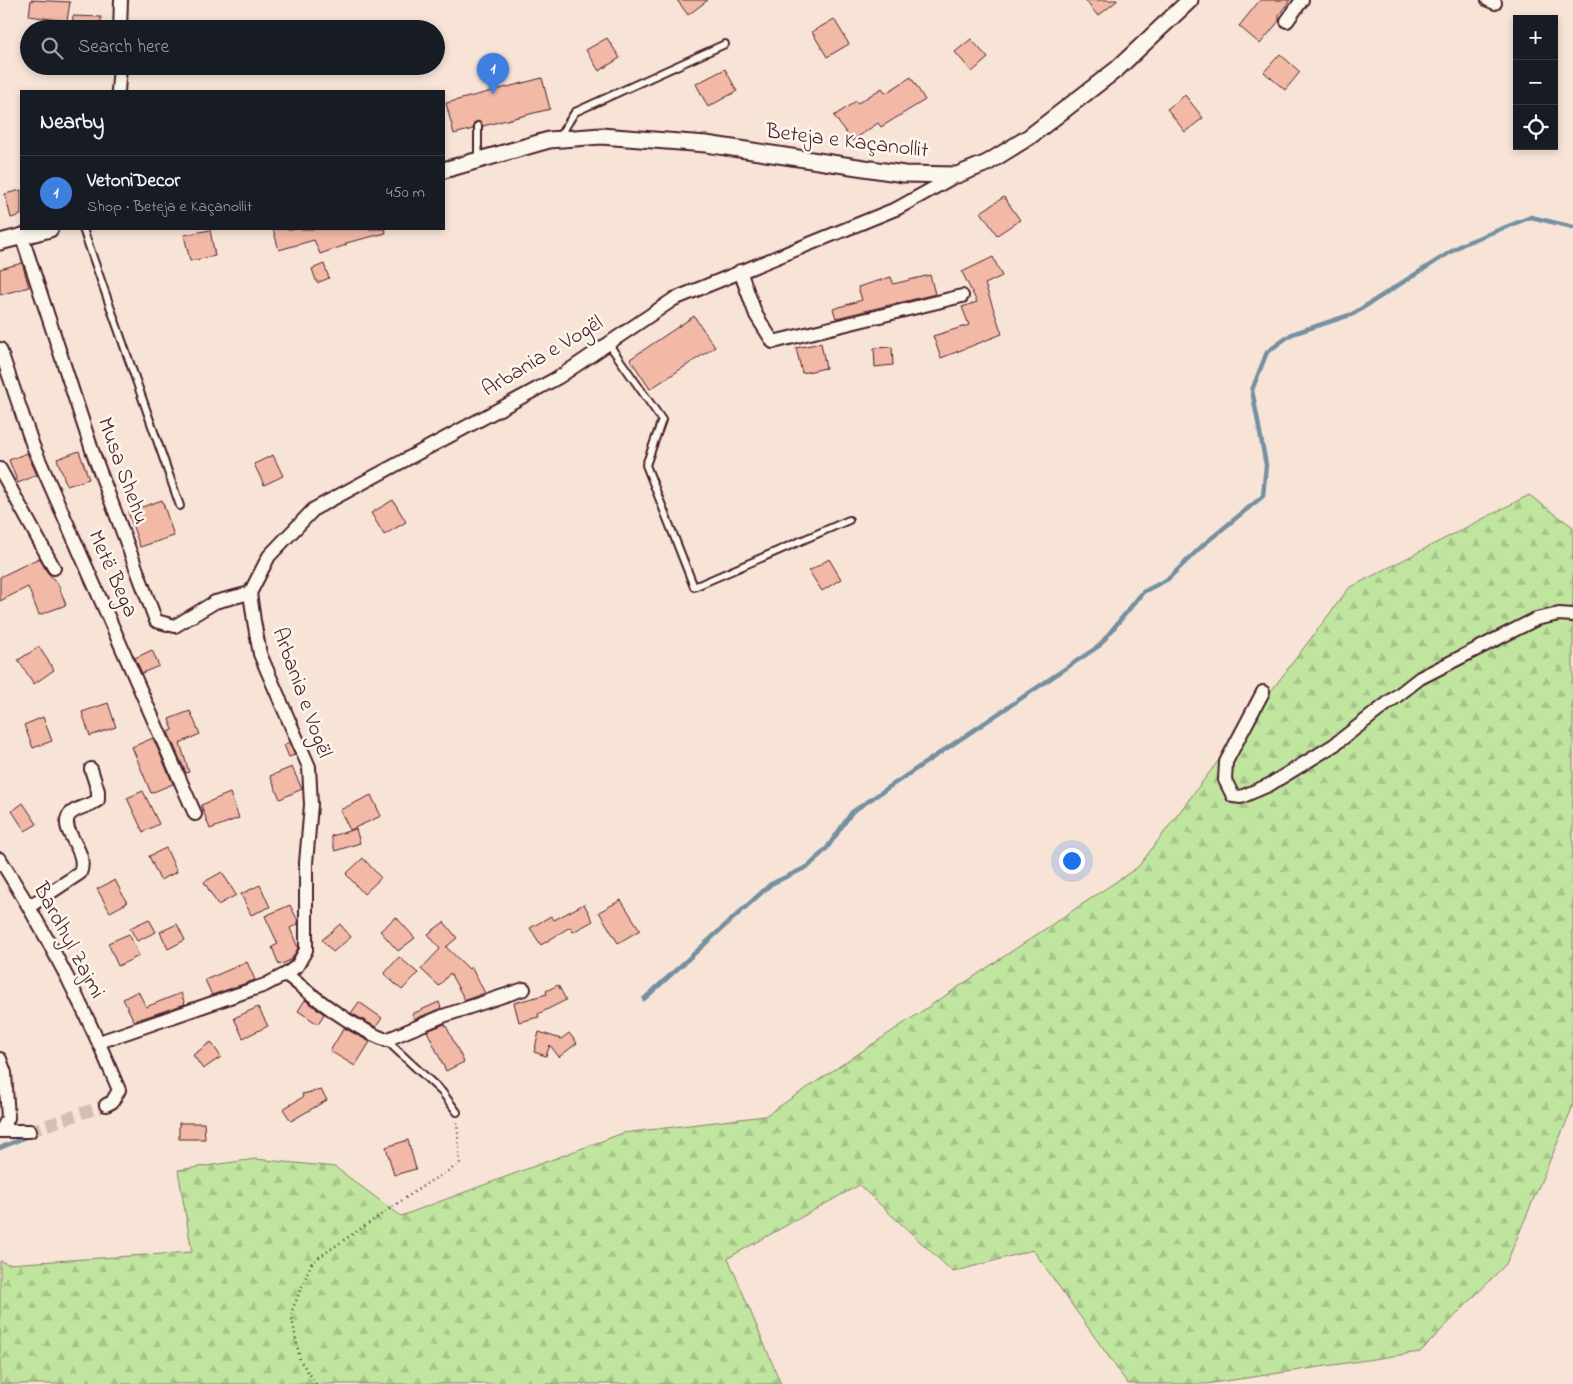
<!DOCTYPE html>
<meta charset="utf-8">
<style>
:root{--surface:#171b24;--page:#20242c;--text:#f1f3f6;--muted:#9ea1a6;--line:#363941;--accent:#1a73e8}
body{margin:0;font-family:"Indie Flower",sans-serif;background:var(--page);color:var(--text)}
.controls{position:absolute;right:15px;top:15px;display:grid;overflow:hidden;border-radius:0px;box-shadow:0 2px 8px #0003}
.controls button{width:45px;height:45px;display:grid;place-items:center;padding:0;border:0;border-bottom:1px solid var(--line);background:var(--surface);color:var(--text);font:25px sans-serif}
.you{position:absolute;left:1071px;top:860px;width:18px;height:18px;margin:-12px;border:4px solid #fff;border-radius:50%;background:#1a73e8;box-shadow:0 0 0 8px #1a73e833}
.badge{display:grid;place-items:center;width:32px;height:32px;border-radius:50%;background:var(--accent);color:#fff;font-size:16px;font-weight:700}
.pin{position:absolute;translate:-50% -41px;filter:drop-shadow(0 1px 2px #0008)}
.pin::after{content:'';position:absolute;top:26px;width:18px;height:15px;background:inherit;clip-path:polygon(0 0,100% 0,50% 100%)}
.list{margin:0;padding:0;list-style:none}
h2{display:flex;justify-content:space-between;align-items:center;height:65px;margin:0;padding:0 20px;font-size:21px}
h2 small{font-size:16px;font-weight:400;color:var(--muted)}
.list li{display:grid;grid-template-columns:32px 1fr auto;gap:15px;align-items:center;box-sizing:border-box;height:75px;padding:0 20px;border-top:1px solid var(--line)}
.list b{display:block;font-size:19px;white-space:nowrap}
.list p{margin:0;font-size:16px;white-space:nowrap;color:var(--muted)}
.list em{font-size:16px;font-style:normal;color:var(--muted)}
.icon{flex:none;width:28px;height:28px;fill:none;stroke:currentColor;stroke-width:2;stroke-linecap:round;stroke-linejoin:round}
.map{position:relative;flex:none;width:1573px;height:1384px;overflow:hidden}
.search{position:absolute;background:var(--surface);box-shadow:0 2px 8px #0003;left:20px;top:20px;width:425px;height:55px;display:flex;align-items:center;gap:12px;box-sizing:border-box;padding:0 18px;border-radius:28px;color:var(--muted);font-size:19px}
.panel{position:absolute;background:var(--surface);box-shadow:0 2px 8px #0003;left:20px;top:90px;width:425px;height:140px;border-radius:0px}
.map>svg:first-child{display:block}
.forest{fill:url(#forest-firs);stroke:#848265}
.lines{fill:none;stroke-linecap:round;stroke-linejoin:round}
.stream{stroke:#7491a1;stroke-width:4.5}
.building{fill:#f1b9a6;stroke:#4a1f2b}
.minor-tunnel{stroke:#d5bdb5;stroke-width:12;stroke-dasharray:12 6;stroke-linecap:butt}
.service-casing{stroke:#4a1f2b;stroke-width:10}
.minor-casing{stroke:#4a1f2b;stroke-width:16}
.tertiary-casing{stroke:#4a1f2b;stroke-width:19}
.path{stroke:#4a1f2b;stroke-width:2.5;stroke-dasharray:1 4;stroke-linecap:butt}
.service{stroke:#fbf7ec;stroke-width:6}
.minor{stroke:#fbf7ec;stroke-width:12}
.tertiary{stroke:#fbf7ec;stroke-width:15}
.labels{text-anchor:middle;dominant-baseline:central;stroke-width:5;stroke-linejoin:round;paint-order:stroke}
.street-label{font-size:22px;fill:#4a1f2b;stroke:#fbf7ec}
</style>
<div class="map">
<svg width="1573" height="1384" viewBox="0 0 1573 1384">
<defs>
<pattern id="forest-firs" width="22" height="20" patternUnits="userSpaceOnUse" patternTransform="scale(1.25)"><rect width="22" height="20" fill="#bfe59f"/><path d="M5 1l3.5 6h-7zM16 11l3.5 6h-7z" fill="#a6c489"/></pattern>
</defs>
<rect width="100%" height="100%" fill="#f8e4d7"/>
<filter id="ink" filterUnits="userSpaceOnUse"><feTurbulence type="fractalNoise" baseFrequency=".02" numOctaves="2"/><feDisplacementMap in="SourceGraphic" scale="10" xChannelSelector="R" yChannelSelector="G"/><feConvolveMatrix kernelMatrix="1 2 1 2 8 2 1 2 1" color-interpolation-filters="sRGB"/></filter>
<g filter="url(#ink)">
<path class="forest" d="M1529 495 1573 527V1106L1506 1264 1420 1352 1206 1384H1128L1033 1250 953 1272 859 1185 728 1258 781 1384H0V1261L8 1264 192 1252 178 1170 255 1159 335 1167 401 1216 623 1133 765 1116 1138 867 1349 588Z"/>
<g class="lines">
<path class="stream" d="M644 999 771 884 809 866 827 848 852 812 1099 646 1143 592 1168 579 1203 545 1263 496 1266 465 1252 390 1267 352 1292 334 1353 314 1463 244 1531 217 1573 227
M0 1148 28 1136"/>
</g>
<path class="building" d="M31 0 70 2 67 21 29 16Z
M677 0H708L688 15Z
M1085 0H1118L1098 16Z
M1260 0H1290L1279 15V21L1260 44 1239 26Z
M73 16 101 17V29H72Z
M834 19 849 44 827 57 812 32Z
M607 38 620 58 599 71 586 50Z
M971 39 988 58 972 72 955 52Z
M1280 54 1300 72 1285 90 1264 72Z
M725 69 737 91 708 107 696 84Z
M911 77 925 100 881 127 878 123 852 141 834 116 856 101 858 103 882 88 886 93Z
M542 78 550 109 483 126 478 121 474 123 473 129 454 134 446 103Z
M1185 95 1203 118 1185 132 1167 109Z
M21 190V215L11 218 5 194Z
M1004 197 1020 220 997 235 981 212Z
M273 229H385L386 233 346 243V245L320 254 314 240 279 250Z
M210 230 215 256 190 261 184 235Z
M993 257 1002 276 985 284 1002 334 941 358 933 336 969 325 962 307 977 302 962 272Z
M22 263 29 287 0 295V269Z
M324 264 329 278 317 283 312 269Z
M930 275 935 294 836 318 833 309 862 300 858 287 891 277 893 284Z
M694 316 715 347 650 389 630 359Z
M821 343 826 368 802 373 796 348Z
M892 347 893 365 875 367 874 348Z
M79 451 89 479 67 486 57 459Z
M27 453 37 475 18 483 9 460Z
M273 455 283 476 264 485 254 464Z
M162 500 174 536 140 547 128 512Z
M393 500 406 522 384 535 371 513Z
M39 558 47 572 58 584 66 605 39 615 28 587 0 601V577Z
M829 559 841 579 822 591 809 571Z
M39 647 54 670 34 684 18 660Z
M152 650 159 666 142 673 135 658Z
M108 703 116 727 90 736 82 712Z
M190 711 200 734 180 743 189 772 186 773 168 732 173 730 169 719Z
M43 717 52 741 33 748 24 725Z
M153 738 173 784 151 793 132 747Z
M289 742 295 755 289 757 284 745Z
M292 767 302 789 280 799 270 776Z
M143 791 159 824 143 832 127 798Z
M230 793 239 818 210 829 201 805Z
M371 795 381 816 350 830 340 810Z
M23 803 37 824 25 831 12 811Z
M356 829 360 843 335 851 331 836Z
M166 848 177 872 160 880 149 856Z
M363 858 381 878 364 894 346 874Z
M222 872 236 895 218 905 204 882Z
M115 880 127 903 110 912 97 889Z
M260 885 270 907 251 915 241 894Z
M621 900 640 930 618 943 599 912Z
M584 904 593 921 573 932 570 927 541 945 530 928 551 916 554 920Z
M290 905 298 921V924L290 928 298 948 291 960 279 965 272 947 278 944 265 916Z
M396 917 415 938 398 951 380 931Z
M149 919 156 932 137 941 130 928Z
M444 922 457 938 446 947 469 969 471 967 485 993 465 1000 450 973 439 986 421 969 440 949 428 934Z
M177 924 185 940 168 949 160 932Z
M340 924 351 937 333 952 322 940Z
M129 934 139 956 118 966 108 943Z
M399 957 418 973 402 990 384 974Z
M247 962 255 980 212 995 205 980Z
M558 985 566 1000 538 1014 539 1017 519 1022 514 1003 547 994 546 991Z
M138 991 146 1007 181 993 185 1004 134 1021 123 999Z
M305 1000 324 1014 318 1024 298 1011Z
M359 1002 382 1018 376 1027 351 1013Z
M439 1002 441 1008 415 1019 412 1014Z
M258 1007 268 1026 243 1038 234 1018Z
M445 1024 464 1062 446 1071 427 1031Z
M344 1028 370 1042 355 1066 330 1051Z
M539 1032 561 1039 569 1033 577 1043 559 1057 550 1045 546 1056 534 1052Z
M211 1042 221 1057 203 1069 193 1055Z
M321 1090 327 1100 291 1121 283 1109 303 1097 302 1094Z
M179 1123H204L205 1139H179Z
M408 1140 416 1169 394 1175 386 1147Z"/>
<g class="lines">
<path class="minor-tunnel" d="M30 1131 106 1105"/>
<defs>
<path id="service" d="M478 126V159
M559 137 575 112 725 44
M83 229 180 506
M608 343 662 420 646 465 694 587 849 520
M386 1040 442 1092 457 1112"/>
<path id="minor" d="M1488 0 1495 3
M1287 21 1302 0
M120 29 121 0
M118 91 120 66
M22 237 93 453 156 621 175 626 215 602 250 593
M740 271 756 315 773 342 962 296
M0 349 33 446 195 814
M0 469 54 568
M1263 692 1226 762 1225 780 1233 796 1241 797 1269 785 1334 745 1420 678 1536 619 1559 614 1573 615
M0 859C46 932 86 1010 119 1090L112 1102 106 1105
M30 906 80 873C89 851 61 833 68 817 72 808 91 806 98 800V791L91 769
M286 974C316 999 350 1026 386 1040L443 1016 524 989
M99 1042 265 985 286 974 297 966 306 950V863L311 805 309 767 260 654 254 621 250 593 269 556 314 509 559 377 674 299 898 208 957 175
M0 1059 5 1073 8 1118 1 1131
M0 1131H30"/>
<path id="tertiary" d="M444 170 549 140 601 136 706 144 904 174 957 175 987 163 1029 137 1117 69 1190 0
M0 242 50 229"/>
</defs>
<use href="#service" class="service-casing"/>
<use href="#minor" class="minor-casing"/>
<use href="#tertiary" class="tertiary-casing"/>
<path class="path" d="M316 1384 300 1360 291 1313 312 1262 429 1182 460 1164 457 1121"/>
<use href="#service" class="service"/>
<use href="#minor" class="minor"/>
<use href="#tertiary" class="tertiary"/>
</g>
</g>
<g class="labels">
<g class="street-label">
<text transform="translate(847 142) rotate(7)">Beteja e Kaçanollit</text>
<text transform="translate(543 357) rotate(-31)">Arbania e Vogël</text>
<text transform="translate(122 471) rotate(70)">Musa Shehu</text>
<text transform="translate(112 574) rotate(66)">Metë Bega</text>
<text transform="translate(301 693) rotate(70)">Arbania e Vogël</text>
<text transform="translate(68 941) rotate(62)">Bardhyl Zajmi</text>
</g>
</g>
</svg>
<div class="controls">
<button>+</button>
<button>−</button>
<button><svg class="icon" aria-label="locate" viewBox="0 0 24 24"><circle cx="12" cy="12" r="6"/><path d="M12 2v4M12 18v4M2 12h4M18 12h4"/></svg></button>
</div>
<div class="you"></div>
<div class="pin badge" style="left:493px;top:94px;background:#3f7fe0">1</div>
<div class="search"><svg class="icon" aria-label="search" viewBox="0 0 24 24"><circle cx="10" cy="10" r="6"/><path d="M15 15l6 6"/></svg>Search here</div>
<section class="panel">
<h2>Nearby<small></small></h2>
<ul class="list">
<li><span class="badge" style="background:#3f7fe0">1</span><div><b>VetoniDecor</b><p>Shop · Beteja e Kaçanollit</p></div><em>450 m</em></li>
</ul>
</section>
</div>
